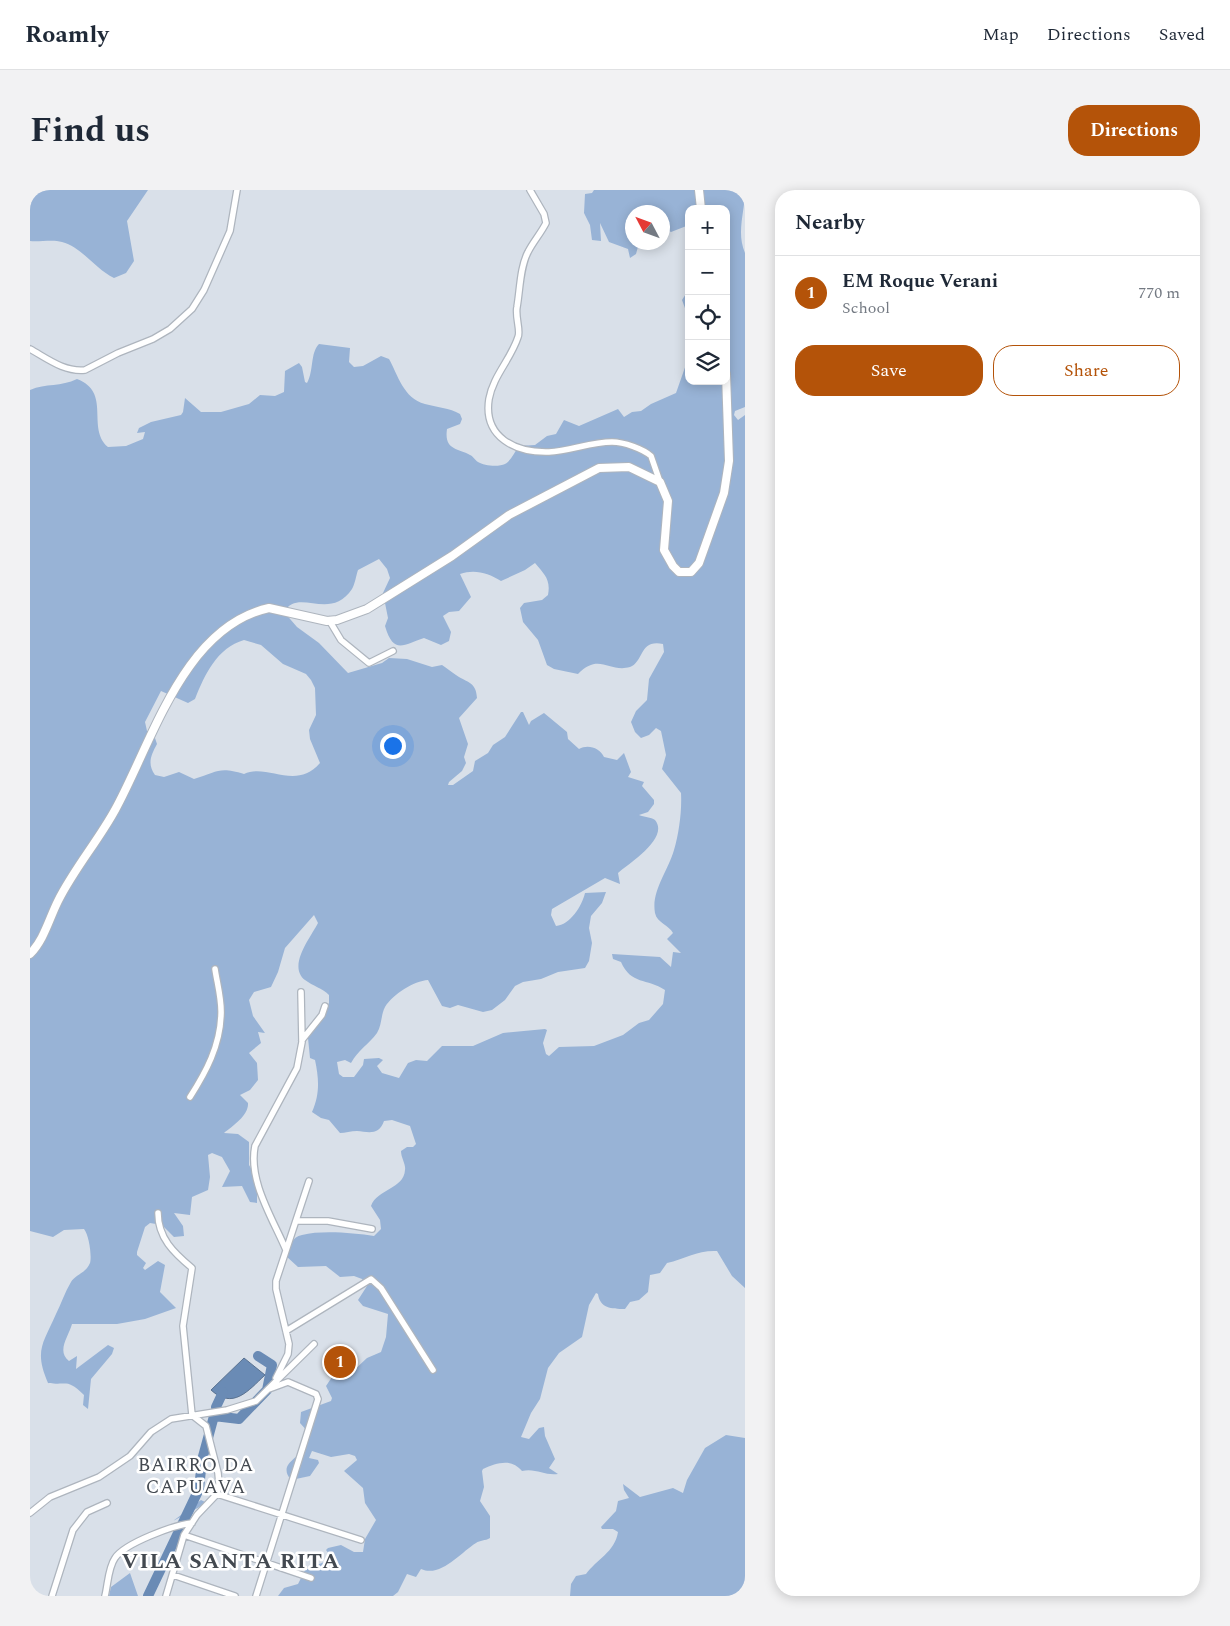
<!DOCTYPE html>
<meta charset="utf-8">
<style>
:root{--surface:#fff;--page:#f2f2f3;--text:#1f2937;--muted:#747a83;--line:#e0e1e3;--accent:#b45309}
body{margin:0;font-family:Spectral,serif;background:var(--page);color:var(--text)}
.controls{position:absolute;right:15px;top:15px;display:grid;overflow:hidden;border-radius:10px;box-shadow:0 2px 12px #0003}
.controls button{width:45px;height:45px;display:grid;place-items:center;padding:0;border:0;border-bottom:1px solid var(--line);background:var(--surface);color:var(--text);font:25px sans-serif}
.compass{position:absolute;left:595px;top:15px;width:45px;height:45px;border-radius:50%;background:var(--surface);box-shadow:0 2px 12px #0003;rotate:311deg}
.you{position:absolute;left:362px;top:555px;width:18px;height:18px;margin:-12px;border:4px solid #fff;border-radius:50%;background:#1a73e8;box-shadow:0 0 0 8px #1a73e833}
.badge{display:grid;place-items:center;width:32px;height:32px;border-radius:50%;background:var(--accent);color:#fff;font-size:16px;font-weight:700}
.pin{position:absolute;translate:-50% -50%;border:2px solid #fff;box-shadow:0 1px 5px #0006}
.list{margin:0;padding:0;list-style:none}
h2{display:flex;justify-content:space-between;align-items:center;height:65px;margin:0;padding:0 20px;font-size:21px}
h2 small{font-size:16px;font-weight:400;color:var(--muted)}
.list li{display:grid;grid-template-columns:32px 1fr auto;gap:15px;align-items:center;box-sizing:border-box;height:75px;padding:0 20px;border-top:1px solid var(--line)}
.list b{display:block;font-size:19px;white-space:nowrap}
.list p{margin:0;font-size:16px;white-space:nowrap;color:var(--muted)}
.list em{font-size:16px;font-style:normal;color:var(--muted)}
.actions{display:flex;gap:10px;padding:15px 20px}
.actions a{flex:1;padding:11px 0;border:1px solid var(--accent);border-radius:20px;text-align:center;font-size:18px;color:var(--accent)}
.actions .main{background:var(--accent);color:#fff}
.icon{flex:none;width:28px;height:28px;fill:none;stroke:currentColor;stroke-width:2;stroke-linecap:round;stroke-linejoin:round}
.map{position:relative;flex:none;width:715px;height:1406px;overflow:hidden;border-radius:20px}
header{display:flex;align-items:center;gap:30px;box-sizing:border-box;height:70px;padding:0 25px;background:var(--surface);border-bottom:1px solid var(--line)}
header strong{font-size:24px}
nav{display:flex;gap:28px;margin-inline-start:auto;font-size:18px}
.intro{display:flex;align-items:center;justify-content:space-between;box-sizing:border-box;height:120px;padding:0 30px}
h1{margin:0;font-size:35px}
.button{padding:12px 22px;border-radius:20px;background:var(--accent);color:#fff;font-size:18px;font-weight:700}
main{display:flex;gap:30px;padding:0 30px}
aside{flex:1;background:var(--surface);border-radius:20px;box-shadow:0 2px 12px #0003}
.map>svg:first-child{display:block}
.green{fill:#98b3d6;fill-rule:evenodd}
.water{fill:#6a8bb5;stroke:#5a7290}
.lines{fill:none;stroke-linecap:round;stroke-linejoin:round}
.river{stroke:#6a8bb5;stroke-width:10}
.street-casing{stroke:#aeb5be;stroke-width:8}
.secondary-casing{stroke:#aeb5be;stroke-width:10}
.street{stroke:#fff;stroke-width:5.5}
.secondary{stroke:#fff;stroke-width:8}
.labels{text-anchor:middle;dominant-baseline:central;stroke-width:5;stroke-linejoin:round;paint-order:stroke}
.neighbourhood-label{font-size:19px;letter-spacing:1px;fill:#434950;stroke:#fff}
.district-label{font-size:22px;font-weight:bold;letter-spacing:1px;fill:#434950;stroke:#fff}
</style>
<header>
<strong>Roamly</strong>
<nav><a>Map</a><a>Directions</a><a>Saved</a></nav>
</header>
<div class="intro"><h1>Find us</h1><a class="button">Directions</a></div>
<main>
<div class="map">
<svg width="715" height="1406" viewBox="0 0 715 1406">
<rect width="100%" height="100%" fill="#d9e0e9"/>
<path class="green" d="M0 0H118L97 31 104 71 96 83 84 88C65 79 52 57 32 52 23 49 10 52 0 51Z
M564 0H715C715 22 706 42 715 63V217L705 221 704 225 708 230 715 225V1098L702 1086 687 1061C668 1060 655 1069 637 1073L630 1083 620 1085 618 1102 609 1110 600 1112 595 1119C581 1119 570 1118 568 1104L566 1103 559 1115 552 1147 529 1163 518 1178 510 1209 501 1223 491 1247 499 1249 509 1238 514 1237 515 1246 525 1269 519 1278 528 1284C515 1286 506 1278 492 1281 481 1268 467 1273 453 1279L452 1281 454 1297 450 1311 460 1326V1348C455 1351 450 1350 446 1353 431 1362 411 1388 391 1379L386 1387 377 1384 368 1402 363 1406H248L254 1398 268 1394 275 1380 299 1370 300 1365 296 1360 298 1358 311 1355 324 1362H333L335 1349 346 1330 335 1313 333 1298 314 1281 327 1270 325 1266 319 1264 301 1267 282 1261 279 1268 288 1270 289 1273 280 1286 261 1290C247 1273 270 1269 276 1255L273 1246 279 1243 270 1233 271 1222 301 1211 302 1208 296 1196 304 1184 321 1183 337 1168 351 1162 356 1147 358 1124 333 1116 328 1110 337 1096 332 1089 324 1086 310 1087 296 1076 268 1077 256 1066C258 1057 262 1047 272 1045 292 1040 324 1043 344 1046L351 1039 350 1030 341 1016C347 999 374 999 375 980 376 974 371 968 371 961L377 957H383L386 954 380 936 362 930 354 931C349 946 338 942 327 941 321 941 315 943 310 943L299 930 291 928 282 922C290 904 289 889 285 870L280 868 278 848 283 838 290 832 299 813V805C292 798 283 796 275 790 257 776 281 747 288 733L284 725 255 758 248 782 241 797 224 802 219 810 223 826 235 843 228 842 231 853 219 863 227 873 228 890 220 900 210 905 218 913C219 925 203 936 194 943L208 944 219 952V975L227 988V1013L220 1012 212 996 192 997 200 981 192 967 182 963 178 965 180 987 178 1000 162 1007 160 1025 144 1023 153 1036 154 1046 144 1047 132 1035 120 1033 115 1037 107 1062V1065L116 1073 113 1078 115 1080 128 1071 135 1075 130 1102 146 1118 115 1129 87 1134H42C39 1146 26 1161 39 1171L47 1166 46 1179 78 1155 84 1158 82 1164 61 1189 58 1219 53 1215 54 1205C36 1188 38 1196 18 1193 4 1160 13 1154 26 1124 31 1114 35 1102 41 1092 45 1085 56 1083 60 1073 62 1066 59 1045 54 1039L34 1040 23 1047 0 1041V200C16 193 31 197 47 189 82 202 56 238 78 257L96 256 113 249 115 242 107 243 109 238 121 232 151 225 153 222 155 208 171 222H191L219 214 230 205 245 206 254 202 255 181 269 173 272 177 275 192 277 193C284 181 280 163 289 154L320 158 319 172 324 177 333 176 351 166 359 169C368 185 373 208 395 214 406 217 420 218 430 224L432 229 430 234 417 239C414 260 427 258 440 265 443 266 445 270 448 272 454 276 469 277 475 274 481 271 485 261 489 256L505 255 517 246 526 244 534 230 549 236 588 219 594 227 602 222 611 221 621 214 646 203 659 166V191H696V19H659V35L641 42 633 38 632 22H602V52L609 53 606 64 600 68 598 59 579 52 570 33 571 51 562 50 560 35 554 23 555 4 562 3ZM349 369 357 379 360 388 353 403 358 428 355 436C364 466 374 454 394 448L411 455 419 451 421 442 413 426 419 422 429 421 441 407 430 384C445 379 458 383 471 391L495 380 505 373C514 384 521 389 518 405L512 410 494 413 490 418 493 432 508 450 517 475 524 479 548 484C569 462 579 483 600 477 614 472 609 449 633 454L634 462 619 489 617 510 606 521 601 532 605 542 611 548 619 545 626 538 631 541 636 565 632 579 651 603C652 621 649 643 644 660 638 681 621 701 625 723 627 733 639 735 643 743L637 749 651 763 643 762 641 777 630 767 582 764 583 769 591 772C601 795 617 788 635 800L633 814 619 830 609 833 593 845 564 856 529 857 519 866 516 864 513 853 517 840 515 839 473 843 443 856H412L397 871 386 870 378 873 369 888 352 883 347 876 353 870 349 868 334 869 333 875 324 887H313L309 884 307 872 315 870 321 873C328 860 339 854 347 843 352 835 351 824 355 817 363 804 384 791 398 790L412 816 420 818 428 815 453 822 462 820 475 810 485 796 493 792 511 789 528 782 555 778 559 771 562 753 559 738 561 726 572 713 576 702 555 703C552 716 540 735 526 736L521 725 522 719 575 688 590 694 588 683C598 674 640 648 625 630 621 627 614 627 609 625L618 622 624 614V610L612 596 614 592 598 587 601 582 594 563 587 570 574 567C570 558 558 554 549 559L538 549 537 542 514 523 501 531 499 535 493 522H491L475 547 463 555 458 563 445 571 443 581 423 595H418L419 592 432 581 436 573 434 567 438 554 429 528 447 508C446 492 438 493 426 485 421 482 417 478 412 475L402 477 377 469 359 468 352 473 318 483 289 453 267 437 254 422C268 397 300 432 322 399 325 394 326 386 328 380ZM214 450 231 455 253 474 276 484 281 490 285 498 286 525 279 540 280 549 290 573C266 601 237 573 214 584 189 576 187 582 164 589L149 582 134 587 125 585C117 574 121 565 127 554L124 545 117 541 115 532 131 501 158 513 165 509C175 484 187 458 214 450Z
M659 99V129L652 110Z
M696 1245 715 1248V1406H540L541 1394 546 1386 556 1384C566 1370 585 1362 588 1342L583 1339H572L571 1337 586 1321 588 1311 599 1308 594 1300 593 1294 610 1307 643 1298 653 1303 657 1290 675 1258Z
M171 1310 177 1313 143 1331Z
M100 1383 108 1406H79L81 1397Z"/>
<path class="water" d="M214 1168 235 1185C218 1201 203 1220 181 1200Z"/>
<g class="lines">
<path class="river" d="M186 1217 193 1202
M118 1406 169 1299 172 1270 184 1226 209 1229 237 1200 242 1175 228 1166"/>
<defs>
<path id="street" d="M500 0 514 24 516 33C511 43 503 52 498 62 490 77 490 100 487 117 485 127 491 141 488 147 481 169 463 186 459 209 453 247 485 263 519 262 540 261 561 252 582 252 594 252 613 259 621 266L630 292
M0 159C18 169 34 182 55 180L88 163 123 149 140 139 162 119 174 100 200 41 207 0
M299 430 311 450 339 473 363 461
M272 850 292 825 295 816
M160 907C176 882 190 856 191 825 192 810 187 793 185 779
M128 1023C128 1048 144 1063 162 1078L153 1136 162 1225 176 1236 188 1283 189 1294 187 1304 167 1325 154 1345 136 1406
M266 1031H298L342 1039
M256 1060C243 1029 218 991 225 956L267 878 272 852 271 802
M256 1141 341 1089 351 1098 403 1180
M246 1188 258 1164 259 1154 246 1099V1091L279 991
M187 1304 331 1350
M0 1323 20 1307 69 1287 100 1266 121 1242 141 1229 197 1220 226 1211 284 1154
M154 1345 281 1388
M143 1385 205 1406
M22 1406 43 1340 57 1322 77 1313
M75 1406C78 1394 78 1378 85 1368 95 1353 144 1335 162 1333
M226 1406 288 1209 286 1204 258 1192 239 1199"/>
<path id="secondary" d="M669 0 671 19
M0 764C14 750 19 729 28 711 44 679 68 651 85 620 122 553 153 437 239 418L297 431 307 430 337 419 422 366 479 325 569 278 599 277 630 292 638 311 634 360 643 376 649 382H661L669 373 694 303 699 271 696 184"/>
</defs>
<use href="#street" class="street-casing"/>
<use href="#secondary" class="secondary-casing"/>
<use href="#street" class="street"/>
<use href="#secondary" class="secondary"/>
</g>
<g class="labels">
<g class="neighbourhood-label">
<text x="166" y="1275">BAIRRO DA<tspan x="166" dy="22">CAPUAVA</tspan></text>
</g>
<g class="district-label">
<text x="201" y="1371">VILA SANTA RITA</text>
</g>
</g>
</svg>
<div class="controls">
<button>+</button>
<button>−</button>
<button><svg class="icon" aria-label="locate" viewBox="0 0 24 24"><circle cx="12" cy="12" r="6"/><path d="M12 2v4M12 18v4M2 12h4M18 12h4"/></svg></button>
<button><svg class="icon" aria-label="layers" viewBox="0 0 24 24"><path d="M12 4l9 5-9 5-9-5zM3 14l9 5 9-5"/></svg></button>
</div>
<svg class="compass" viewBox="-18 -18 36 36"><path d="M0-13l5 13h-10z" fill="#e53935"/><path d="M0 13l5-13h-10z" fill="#747a83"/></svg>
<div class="you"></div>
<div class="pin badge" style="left:310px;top:1172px">1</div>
</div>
<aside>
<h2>Nearby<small></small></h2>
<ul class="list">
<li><span class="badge">1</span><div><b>EM Roque Verani</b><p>School</p></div><em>770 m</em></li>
</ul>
<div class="actions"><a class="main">Save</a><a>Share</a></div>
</aside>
</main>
